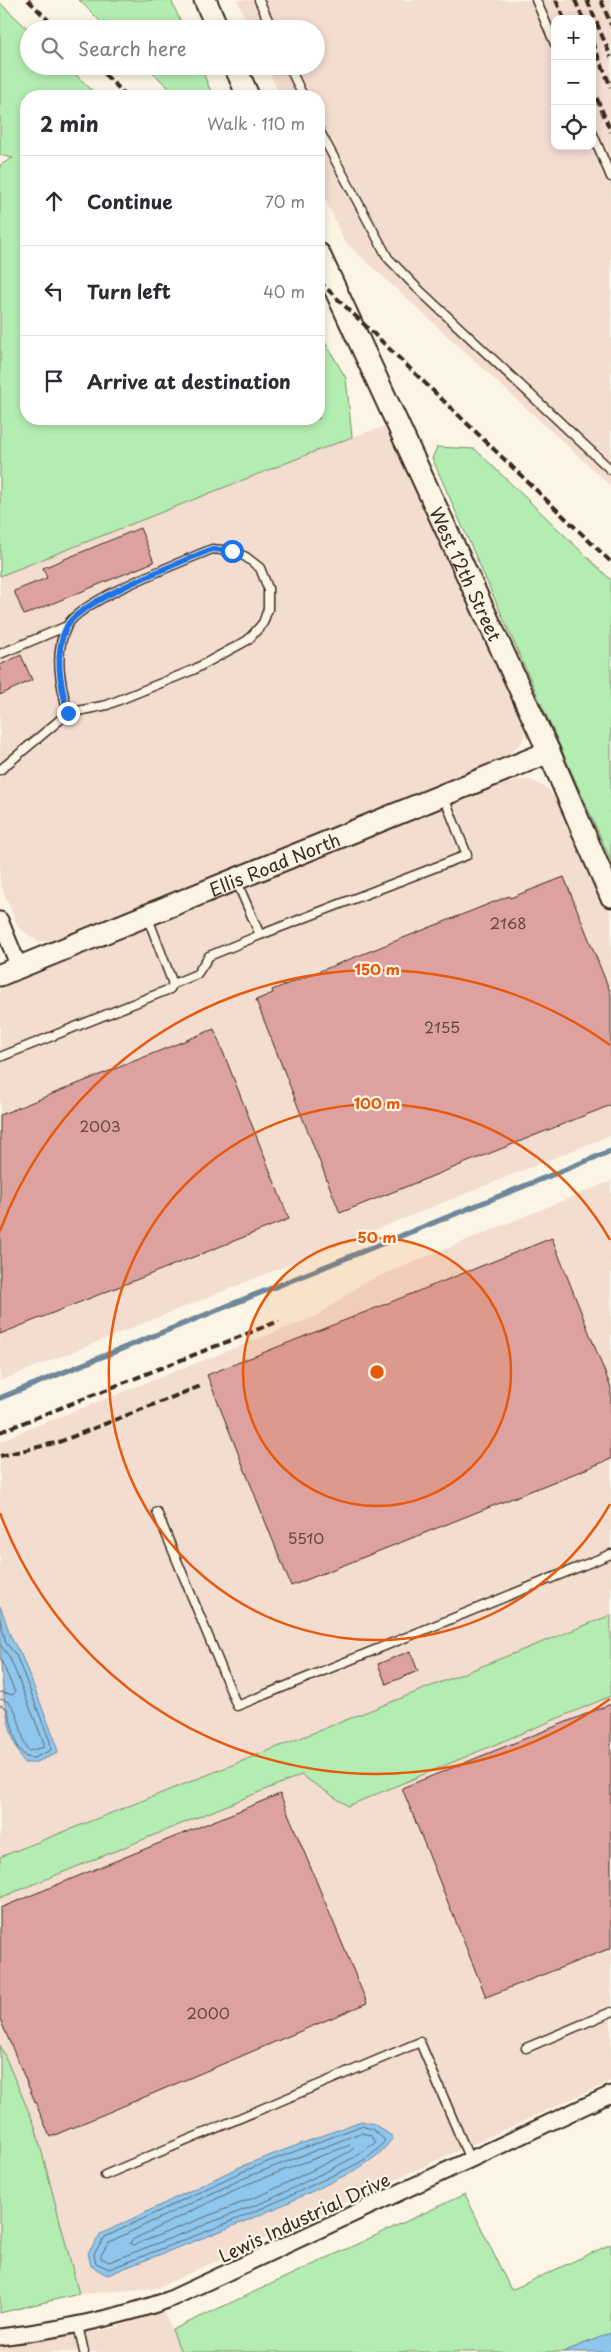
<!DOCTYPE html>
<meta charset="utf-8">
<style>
:root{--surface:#fff;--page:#f7f7f7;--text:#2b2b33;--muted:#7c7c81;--line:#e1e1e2}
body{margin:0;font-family:"Playpen Sans",sans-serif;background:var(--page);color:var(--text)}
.controls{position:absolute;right:15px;top:15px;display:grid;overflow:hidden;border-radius:10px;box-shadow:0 2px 8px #0003}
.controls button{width:45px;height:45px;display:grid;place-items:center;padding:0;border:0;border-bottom:1px solid var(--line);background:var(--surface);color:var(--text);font:25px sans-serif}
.stop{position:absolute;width:15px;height:15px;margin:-11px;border:4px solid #1a73e8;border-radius:50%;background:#fff}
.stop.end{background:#1a73e8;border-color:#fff;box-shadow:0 1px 5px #0008}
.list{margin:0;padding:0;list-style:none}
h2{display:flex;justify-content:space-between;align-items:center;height:65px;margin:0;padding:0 20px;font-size:21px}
h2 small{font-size:16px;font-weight:400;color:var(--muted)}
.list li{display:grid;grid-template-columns:32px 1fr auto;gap:15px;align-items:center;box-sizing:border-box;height:90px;padding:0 20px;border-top:1px solid var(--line)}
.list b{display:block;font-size:19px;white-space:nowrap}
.list em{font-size:16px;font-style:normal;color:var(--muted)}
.icon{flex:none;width:28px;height:28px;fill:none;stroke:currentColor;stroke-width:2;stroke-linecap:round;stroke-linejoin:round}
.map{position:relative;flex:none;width:611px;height:2352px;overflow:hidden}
.search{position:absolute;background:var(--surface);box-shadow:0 2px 8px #0003;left:20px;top:20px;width:305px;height:55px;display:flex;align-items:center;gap:12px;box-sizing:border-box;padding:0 18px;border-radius:28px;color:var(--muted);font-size:19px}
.panel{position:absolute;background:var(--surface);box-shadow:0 2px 8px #0003;left:20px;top:90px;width:305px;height:335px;border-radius:20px}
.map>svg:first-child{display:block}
.built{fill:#f3dcd0;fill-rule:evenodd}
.green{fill:#b3edb1;stroke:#778c68}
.water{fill:#8fc6ed;stroke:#6d889a}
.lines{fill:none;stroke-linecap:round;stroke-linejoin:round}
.shore{stroke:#5d6871;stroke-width:1}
.stream{stroke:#6d889a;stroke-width:5.5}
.building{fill:#dda2a0;stroke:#3b2a1e}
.lane-casing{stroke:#3b2a1e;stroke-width:11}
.street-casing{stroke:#3b2a1e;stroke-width:19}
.secondary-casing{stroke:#3b2a1e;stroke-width:25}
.lane{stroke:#fcf5e5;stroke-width:8}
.street{stroke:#fcf5e5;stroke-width:15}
.secondary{stroke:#fcf5e5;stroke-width:21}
.rail{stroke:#3b2a1e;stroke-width:4;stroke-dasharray:8 4;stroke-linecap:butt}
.route{stroke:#1a73e8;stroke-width:6}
.ring{fill:none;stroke:#e8590c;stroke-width:2.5}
.labels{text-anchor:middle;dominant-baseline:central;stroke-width:4.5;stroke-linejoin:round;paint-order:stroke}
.number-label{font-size:15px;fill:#64483e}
.street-label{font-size:18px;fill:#3b2a1e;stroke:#fcf5e5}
.centre{fill:#e8590c;stroke:#fcf5e5;stroke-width:2.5}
.ring-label{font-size:15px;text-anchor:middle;font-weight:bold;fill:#e8590c;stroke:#fcf5e5;stroke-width:4.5;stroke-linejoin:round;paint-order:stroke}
</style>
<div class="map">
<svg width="611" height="2352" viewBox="0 0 611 2352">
<rect width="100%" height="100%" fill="#fcf5e5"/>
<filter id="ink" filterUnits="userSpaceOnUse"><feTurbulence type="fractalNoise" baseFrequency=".02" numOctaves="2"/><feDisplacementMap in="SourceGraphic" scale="10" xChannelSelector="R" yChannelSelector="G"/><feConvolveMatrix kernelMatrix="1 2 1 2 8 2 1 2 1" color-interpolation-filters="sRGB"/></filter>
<g filter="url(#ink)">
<path class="built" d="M237 0H611V486L344 241 319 184V96H280L266 66H316V29H250ZM555 19H592V146H555Z
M386 426 471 602 527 727 522 742 504 759 292 847 59 941H37L18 927 0 883V576L352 437Z
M514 780H531L548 789 568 814 611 915V1135L0 1381V985Z
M611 1181V1615L0 1857V1442L18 1433 317 1316 363 1283Z
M611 1696V2081L157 2288 79 2294 35 2126 0 2045V1898L301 1775 349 1806Z
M163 2309 181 2352H0V2347L115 2328Z"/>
<path class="green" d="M79 0H171L184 29H108Z
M0 3 29 30V66H67L98 96H26V419H319V332L346 378 352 437 0 576V165L13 158 0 155Z
M146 66H200L213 96H177Z
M437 447 475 449 611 580V861L432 458Z
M611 1615V1696L348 1806 301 1775 0 1898V1857Z
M0 2045 35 2126 79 2294 0 2313Z
M465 2194 511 2290 611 2244V2333L563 2352H181L172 2330Z"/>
<path class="water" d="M0 1606C7 1622 9 1639 20 1652L55 1740 58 1753 34 1763H24C0 1723 0 1655 0 1606Z
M361 2121 374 2124 393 2137C377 2163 345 2175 319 2188 250 2222 178 2247 107 2275L91 2266 88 2253 101 2234 237 2168Z
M611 2333V2352H563Z"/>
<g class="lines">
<path class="shore" d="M0 1619 6 1643 16 1655 50 1741 51 1750 34 1758 26 1757 18 1748 7 1708 0 1705
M0 1644 10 1658 44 1743V1747L29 1751C18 1737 22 1701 0 1699
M0 1658 15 1692 13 1695 0 1692
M361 2126 372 2129 385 2140C374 2159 344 2170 325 2179 255 2214 182 2241 109 2269L96 2263 94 2254 105 2237 239 2173Z
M361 2133 370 2135 376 2142 353 2158 269 2200 109 2262 101 2258V2255L109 2242 242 2179Z
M351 2145 354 2148 349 2152 266 2193 134 2245 130 2243 132 2240 245 2185Z"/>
<path class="stream" d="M0 1398 611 1151"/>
</g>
<path class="building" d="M140 528 154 562 24 615 14 591 47 578 43 568Z
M21 655 32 680 0 695V665Z
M564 877 611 994V1105L340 1213 256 1000 273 993 272 990 509 896 510 898Z
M214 1029 289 1219 0 1334V1115Z
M552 1238 611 1388V1459L291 1586 207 1375Z
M410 1651 418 1671 386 1684 378 1664Z
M611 1704V1948L486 1997 402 1788Z
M280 1794 367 2003 50 2137 0 2019V1908Z"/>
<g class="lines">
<defs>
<path id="lane" d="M259 0 272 29
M536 0 555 44
M289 66 303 96
M319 130 388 258 416 287 611 470
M592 132 611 177
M0 654 67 626
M0 770 68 713 107 705 193 670 248 640 263 623 268 609V588L260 568 246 557 232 551 212 549C182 562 80 600 67 626 53 653 61 686 68 713
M236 880 260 935 467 855 444 797
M173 984 197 974 209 956 260 935
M0 1057 170 989 173 984 148 918
M157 1512 237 1706 611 1554
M526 2048 611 2012
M105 2175 420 2042 470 2160
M78 2325 84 2352"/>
<path id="street" d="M0 920 19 967
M0 2337C57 2330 114 2319 168 2300L611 2094"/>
<g id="secondary">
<path d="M205 0 218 29"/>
<path d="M235 66 248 96"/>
<path id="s1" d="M319 254 549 752 611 896"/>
<path id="s2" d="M0 975 549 752"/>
</g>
</defs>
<use href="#lane" class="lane-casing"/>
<use href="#street" class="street-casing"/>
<use href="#secondary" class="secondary-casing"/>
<use href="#lane" class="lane"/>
<use href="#street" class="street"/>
<use href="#secondary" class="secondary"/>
<path class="rail" d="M28 0 57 29
M556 0 564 19
M575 0 583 19
M587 0 611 57
M601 0 611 25
M592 42 611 87
M96 66 127 96
M592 87 611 132
M319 281 611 562
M0 1432 279 1321
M0 1456 59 1442 203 1385"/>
</g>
</g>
<g class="lines" filter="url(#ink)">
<path class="route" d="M68 713C61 686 53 653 67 626 80 600 182 562 212 549L232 551"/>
</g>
<circle cx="377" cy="1372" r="134" fill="#e8590c" fill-opacity=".12"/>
<g class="ring">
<circle cx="377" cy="1372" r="134"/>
<path d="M610 1504A268 268 0 1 1 610 1240"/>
<path d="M610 1699A402 402 0 0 1 0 1513M0 1231A402 402 0 0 1 610 1045"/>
</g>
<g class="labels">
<g class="number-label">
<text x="508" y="922">2168</text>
<text x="442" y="1026">2155</text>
<text x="100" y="1125">2003</text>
<text x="306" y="1537">5510</text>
<text x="208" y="2012">2000</text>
</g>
<g class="street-label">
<text stroke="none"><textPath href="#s1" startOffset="352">West 12th Street</textPath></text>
<text stroke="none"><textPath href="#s2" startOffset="296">Ellis Road North</textPath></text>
<text transform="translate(304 2217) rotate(-25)">Lewis Industrial Drive</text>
</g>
</g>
<circle cx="377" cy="1372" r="8" class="centre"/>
<g class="ring-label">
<text x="377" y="975">150 m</text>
<text x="377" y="1109">100 m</text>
<text x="377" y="1243">50 m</text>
</g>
</svg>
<div class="controls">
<button>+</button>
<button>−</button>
<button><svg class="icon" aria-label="locate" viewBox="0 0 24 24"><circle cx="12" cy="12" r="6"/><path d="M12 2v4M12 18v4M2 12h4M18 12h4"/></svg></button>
</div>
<div class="stop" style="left:232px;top:551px"></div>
<div class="stop end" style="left:68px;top:713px"></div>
<div class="search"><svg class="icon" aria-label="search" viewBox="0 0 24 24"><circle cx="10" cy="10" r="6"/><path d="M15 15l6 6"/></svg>Search here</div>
<section class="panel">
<h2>2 min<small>Walk · 110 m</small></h2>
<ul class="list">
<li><svg class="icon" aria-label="ahead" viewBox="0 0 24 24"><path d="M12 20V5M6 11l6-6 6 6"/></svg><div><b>Continue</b></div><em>70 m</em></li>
<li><svg class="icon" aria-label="left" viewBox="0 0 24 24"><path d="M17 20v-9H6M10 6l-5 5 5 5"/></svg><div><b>Turn left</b></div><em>40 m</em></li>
<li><svg class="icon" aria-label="arrive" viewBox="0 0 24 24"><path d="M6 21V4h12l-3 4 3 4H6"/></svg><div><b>Arrive at destination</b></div></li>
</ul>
</section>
</div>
